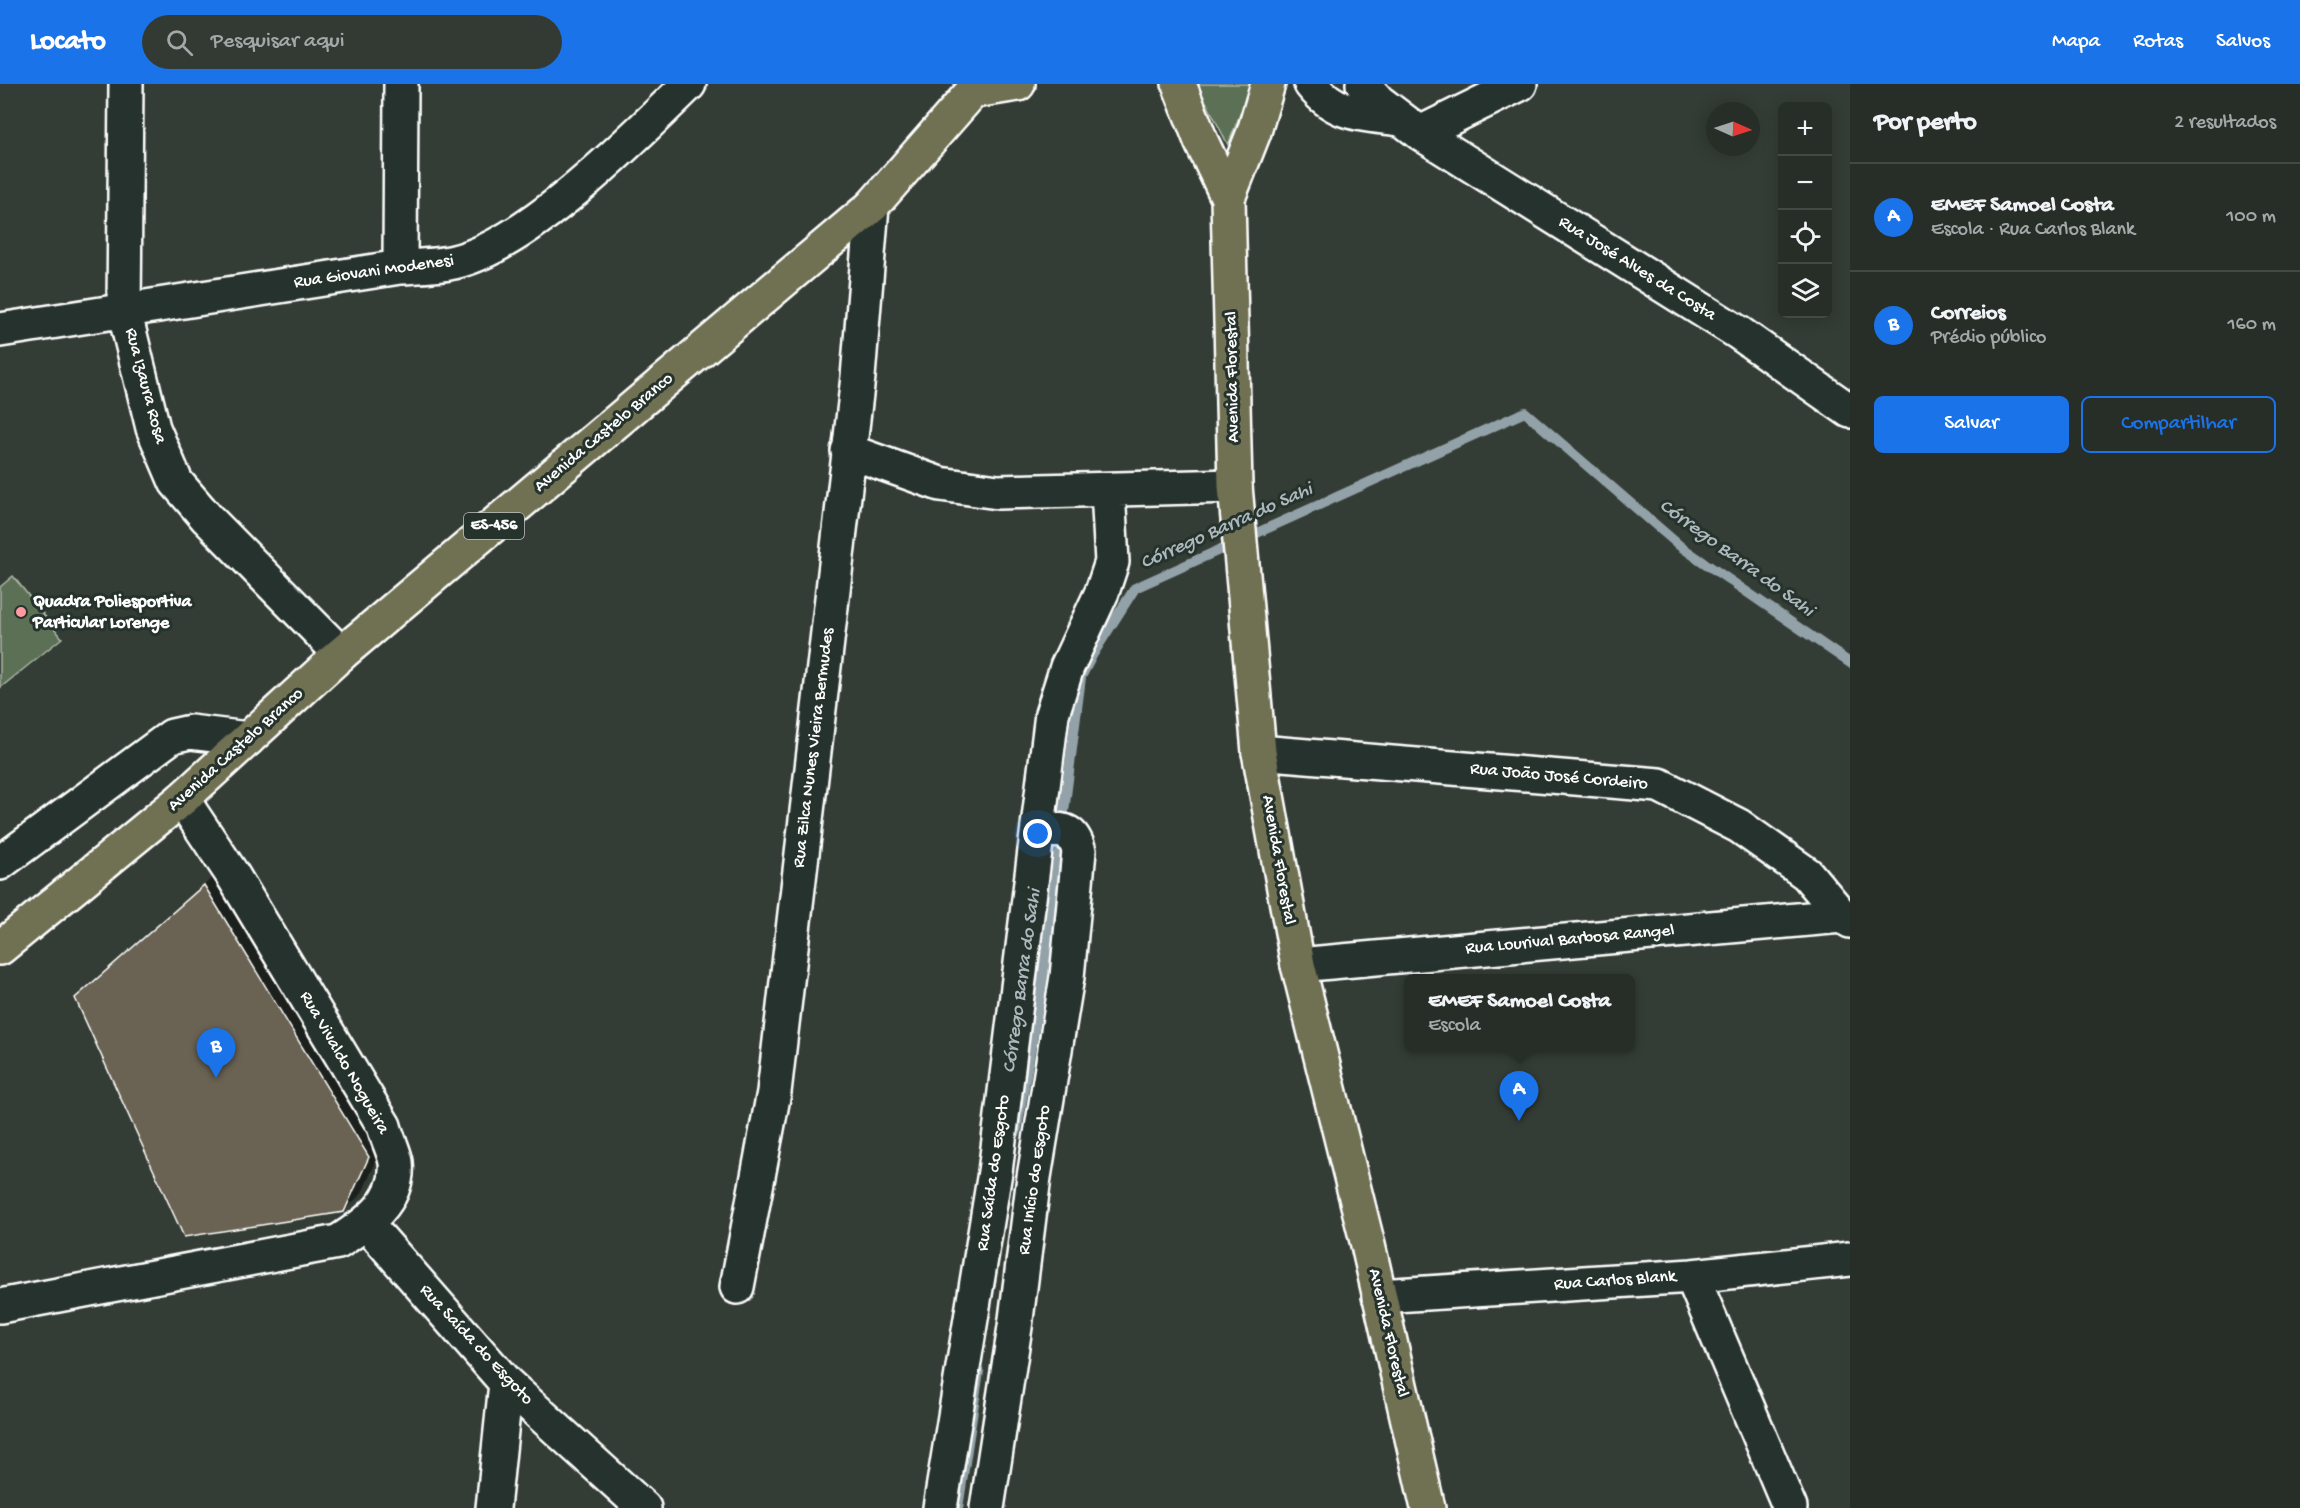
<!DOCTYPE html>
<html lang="pt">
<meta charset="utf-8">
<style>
:root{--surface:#272e28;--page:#333a34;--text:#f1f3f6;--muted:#a4a8a8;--line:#434a45;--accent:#1a73e8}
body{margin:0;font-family:"Gochi Hand",sans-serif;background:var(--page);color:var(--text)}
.controls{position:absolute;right:18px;top:18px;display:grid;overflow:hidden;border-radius:9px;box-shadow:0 3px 15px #0003}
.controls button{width:54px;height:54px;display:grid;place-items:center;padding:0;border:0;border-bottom:2px solid var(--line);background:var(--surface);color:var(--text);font:30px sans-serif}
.compass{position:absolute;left:1706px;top:18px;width:54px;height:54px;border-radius:50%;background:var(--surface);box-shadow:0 3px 15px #0003;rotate:93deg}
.you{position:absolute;left:1038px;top:750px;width:21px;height:21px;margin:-15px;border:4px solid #fff;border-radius:50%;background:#1a73e8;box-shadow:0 0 0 9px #1a73e833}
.badge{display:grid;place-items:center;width:39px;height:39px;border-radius:50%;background:var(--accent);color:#fff;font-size:20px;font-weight:700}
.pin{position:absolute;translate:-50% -50px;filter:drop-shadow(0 2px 3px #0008)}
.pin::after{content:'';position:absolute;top:32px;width:21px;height:18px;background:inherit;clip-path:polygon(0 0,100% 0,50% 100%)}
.popup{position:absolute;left:1404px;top:890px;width:231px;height:78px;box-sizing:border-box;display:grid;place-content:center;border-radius:9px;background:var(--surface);filter:drop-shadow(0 2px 4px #0005);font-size:20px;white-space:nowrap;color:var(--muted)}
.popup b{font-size:22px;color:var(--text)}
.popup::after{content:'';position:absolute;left:50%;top:100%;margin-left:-12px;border:12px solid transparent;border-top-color:var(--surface)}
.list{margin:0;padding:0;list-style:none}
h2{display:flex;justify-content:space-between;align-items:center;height:78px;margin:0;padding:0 24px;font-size:26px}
h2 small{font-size:20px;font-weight:400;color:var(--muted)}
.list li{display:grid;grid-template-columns:39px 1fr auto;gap:18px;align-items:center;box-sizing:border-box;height:108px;padding:0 24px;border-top:2px solid var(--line)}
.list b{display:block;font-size:22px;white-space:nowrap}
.list p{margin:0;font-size:20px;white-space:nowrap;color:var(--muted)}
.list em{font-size:20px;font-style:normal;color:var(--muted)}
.actions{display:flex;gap:12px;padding:18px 24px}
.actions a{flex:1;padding:14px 0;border:2px solid var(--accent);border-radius:9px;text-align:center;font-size:21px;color:var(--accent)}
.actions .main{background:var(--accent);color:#fff}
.icon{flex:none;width:33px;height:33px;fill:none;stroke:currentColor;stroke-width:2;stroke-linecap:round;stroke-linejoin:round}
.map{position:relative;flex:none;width:1850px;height:1424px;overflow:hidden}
header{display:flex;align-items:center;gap:36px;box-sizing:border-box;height:84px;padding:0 30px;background:var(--accent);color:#fff}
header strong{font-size:28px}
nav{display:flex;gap:33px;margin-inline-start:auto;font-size:21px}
.search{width:420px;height:54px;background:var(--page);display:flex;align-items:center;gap:15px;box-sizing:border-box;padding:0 21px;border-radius:33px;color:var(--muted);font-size:22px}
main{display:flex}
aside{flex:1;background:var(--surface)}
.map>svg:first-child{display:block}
.green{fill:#5c7054;stroke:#aeb8aa;stroke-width:1.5}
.shadow{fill:#0007}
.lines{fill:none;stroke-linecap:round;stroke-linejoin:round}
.stream{stroke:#93a2a9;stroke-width:10}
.building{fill:#6b6353;stroke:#fff;stroke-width:1.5}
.minor-casing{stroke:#fff;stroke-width:38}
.major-casing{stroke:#fff;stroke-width:38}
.minor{stroke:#26332d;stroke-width:33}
.major{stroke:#706f52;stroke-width:33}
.poi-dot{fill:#ff9aa2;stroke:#26332d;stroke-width:2}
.labels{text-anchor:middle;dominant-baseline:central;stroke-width:6;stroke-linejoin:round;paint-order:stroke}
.shield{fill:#26332d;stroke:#bec2c0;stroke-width:1.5}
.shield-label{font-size:16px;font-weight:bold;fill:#fff}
.street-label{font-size:18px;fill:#fff;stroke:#26332d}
.poi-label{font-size:18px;font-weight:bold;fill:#fff;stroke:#26332d;text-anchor:start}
.water-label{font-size:20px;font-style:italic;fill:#aeb9be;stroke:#26332d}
</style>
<header>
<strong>Locato</strong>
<div class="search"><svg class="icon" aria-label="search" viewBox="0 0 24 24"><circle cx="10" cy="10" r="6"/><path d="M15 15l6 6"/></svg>Pesquisar aqui</div>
<nav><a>Mapa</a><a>Rotas</a><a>Salvos</a></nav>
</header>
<main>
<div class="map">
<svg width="1850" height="1424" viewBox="0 0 1850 1424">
<rect width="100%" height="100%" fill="#343d35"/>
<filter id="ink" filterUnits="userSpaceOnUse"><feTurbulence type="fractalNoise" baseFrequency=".0167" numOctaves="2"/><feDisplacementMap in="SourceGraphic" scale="12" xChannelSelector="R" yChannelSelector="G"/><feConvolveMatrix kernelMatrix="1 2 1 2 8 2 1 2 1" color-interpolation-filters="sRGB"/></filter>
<g filter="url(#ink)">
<path class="green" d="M1197 0H1252L1228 61Z
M13 492 62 554 0 604V503Z"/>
<path class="shadow" d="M223 784 386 1055 362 1109 344 1127 77 915Z"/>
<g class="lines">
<path class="stream" d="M1016 1049 1044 886 1081 593 1093 570 1135 504 1525 328 1680 462 1850 579
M958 1424 979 1287"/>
</g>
<path class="building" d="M204 801 369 1073 344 1128 184 1153 75 914Z"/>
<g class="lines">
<defs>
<path id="minor" d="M126 0 124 226 153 344 176 398 207 434 341 570
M1311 0C1336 32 1363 30 1400 35
M1363 0 1378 17 1420 49 1739 249 1850 327
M1420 49 1520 0
M400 183 401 0
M0 246 400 183C418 182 437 182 454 178 529 161 633 54 689 0
M848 367 940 400 998 408 1235 402
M1259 668 1659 701 1739 742 1807 790 1842 832 1850 837
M0 779 172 652 190 648 248 655
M1298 881 1842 832
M367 1140 506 1299 644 1424
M1692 1192 1790 1424
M737 1203 774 1008 858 293 872 122
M1379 1212 1692 1192 1850 1175
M0 1222 338 1158C366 1140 400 1117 396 1078 394 1067 387 1054 384 1042L232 790 182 715
M493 1424 506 1299
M940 1424 995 1088 1052 630 1067 583 1102 508 1112 478 1108 406
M987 1424 1015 1243 1034 1093 1067 893 1079 767C1072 742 1063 747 1038 746"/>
<path id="major" d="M1179 0 1201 57 1228 114
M1268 0 1254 48 1228 114 1235 402 1259 668 1298 881 1368 1161 1428 1424
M975 7 1018 0
M0 864 182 715 341 570 872 122 979 0"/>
</defs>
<use href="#minor" class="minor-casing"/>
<use href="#major" class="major-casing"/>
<use href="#minor" class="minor"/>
<use href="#major" class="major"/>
</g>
</g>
<circle class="poi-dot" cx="21" cy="528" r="6"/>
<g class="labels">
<rect class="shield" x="464" y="429" width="60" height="26" rx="4.5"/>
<g class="shield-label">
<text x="494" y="442">ES-456</text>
</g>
<g class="street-label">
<text transform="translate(1637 185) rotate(32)">Rua José Alves da Costa</text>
<text transform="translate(374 188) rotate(-8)">Rua Giovani Modenesi</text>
<text transform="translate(1233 293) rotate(-91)">Avenida Florestal</text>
<text transform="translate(145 302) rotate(75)">Rua Izaura Rosa</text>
<text transform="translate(604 349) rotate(-40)">Avenida Castelo Branco</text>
<text transform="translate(814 664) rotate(-83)">Rua Zilca Nunes Vieira Bermudes</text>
<text transform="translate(236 666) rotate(-42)">Avenida Castelo Branco</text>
<text transform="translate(1559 693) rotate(5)">Rua João José Cordeiro</text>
<text transform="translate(1278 776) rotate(80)">Avenida Florestal</text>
<text transform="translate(1570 856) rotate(-5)">Rua Lourival Barbosa Rangel</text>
<text transform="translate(344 979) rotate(60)">Rua Vivaldo Nogueira</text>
<text transform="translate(994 1089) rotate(-82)">Rua Saída do Esgoto</text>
<text transform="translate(1035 1096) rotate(-82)">Rua Início do Esgoto</text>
<text transform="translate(1615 1197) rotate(-4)">Rua Carlos Blank</text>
<text transform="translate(1388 1249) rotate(77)">Avenida Florestal</text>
<text transform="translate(476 1261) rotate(47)">Rua Saída do Esgoto</text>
</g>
<g class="poi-label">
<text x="33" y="518">Quadra Poliesportiva<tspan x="33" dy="21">Particular Lorenge</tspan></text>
</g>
<g class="water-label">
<text transform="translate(1227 443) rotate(-24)">Córrego Barra do Sahi</text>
<text transform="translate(1736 475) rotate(36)">Córrego Barra do Sahi</text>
<text transform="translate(1023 897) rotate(-82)">Córrego Barra do Sahi</text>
</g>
</g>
</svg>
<div class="controls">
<button>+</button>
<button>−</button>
<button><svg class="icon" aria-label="locate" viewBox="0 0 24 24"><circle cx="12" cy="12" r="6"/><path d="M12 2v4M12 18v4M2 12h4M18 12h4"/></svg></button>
<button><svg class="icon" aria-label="layers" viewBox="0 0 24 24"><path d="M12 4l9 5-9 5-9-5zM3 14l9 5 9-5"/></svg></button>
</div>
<svg class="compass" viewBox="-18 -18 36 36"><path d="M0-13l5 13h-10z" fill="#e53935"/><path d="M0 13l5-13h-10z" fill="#a4a8a8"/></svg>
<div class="you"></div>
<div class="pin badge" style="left:1519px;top:1037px">A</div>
<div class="popup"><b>EMEF Samoel Costa</b>Escola</div>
<div class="pin badge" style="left:216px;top:994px">B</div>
</div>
<aside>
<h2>Por perto<small>2 resultados</small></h2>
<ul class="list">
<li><span class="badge">A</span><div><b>EMEF Samoel Costa</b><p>Escola · Rua Carlos Blank</p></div><em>100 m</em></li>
<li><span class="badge">B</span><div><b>Correios</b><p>Prédio público</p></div><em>160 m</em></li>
</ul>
<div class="actions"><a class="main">Salvar</a><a>Compartilhar</a></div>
</aside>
</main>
